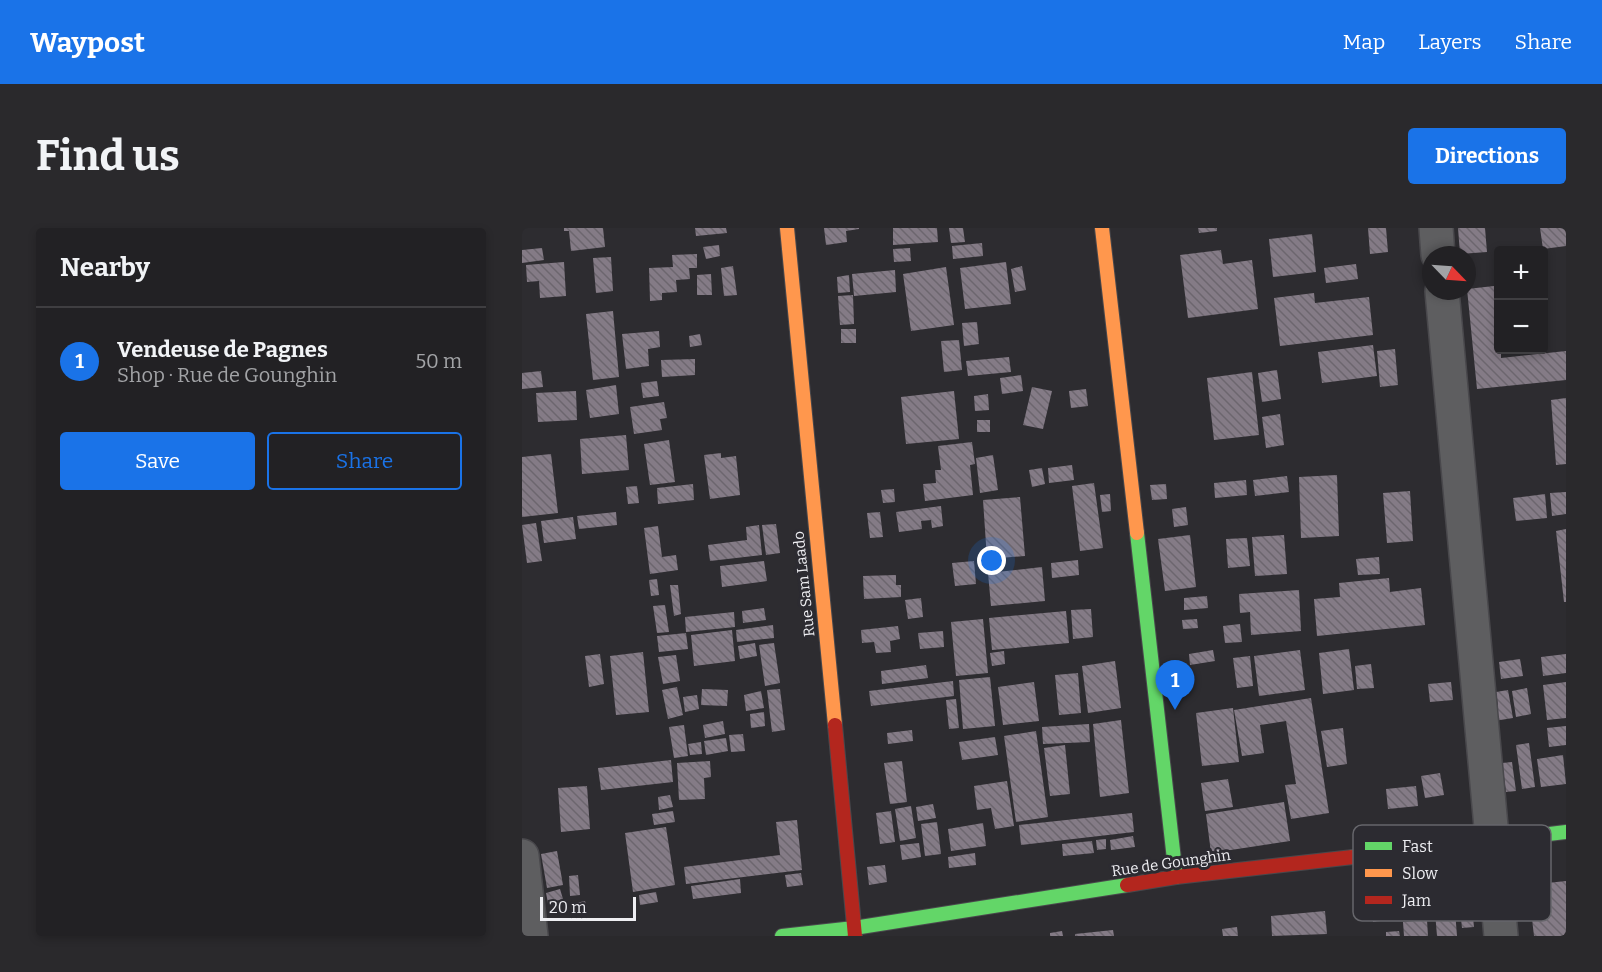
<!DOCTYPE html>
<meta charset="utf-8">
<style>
:root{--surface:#222124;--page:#2a292c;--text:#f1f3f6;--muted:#a2a3a6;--line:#3f3e41;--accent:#1a73e8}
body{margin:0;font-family:Bitter,serif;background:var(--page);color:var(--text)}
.controls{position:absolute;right:18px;top:18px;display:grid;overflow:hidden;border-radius:6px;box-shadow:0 3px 9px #0003}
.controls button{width:54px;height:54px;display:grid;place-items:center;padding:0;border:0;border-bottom:2px solid var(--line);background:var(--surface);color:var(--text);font:30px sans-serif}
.compass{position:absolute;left:900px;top:18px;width:54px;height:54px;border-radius:50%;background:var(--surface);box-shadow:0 3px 9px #0003;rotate:115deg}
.scale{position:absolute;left:18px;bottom:15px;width:96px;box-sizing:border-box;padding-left:6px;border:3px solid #eeeef2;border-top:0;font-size:16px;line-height:21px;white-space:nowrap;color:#eeeef2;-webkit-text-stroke:4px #2c2b31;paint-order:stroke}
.you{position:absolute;left:470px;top:333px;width:21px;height:21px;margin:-15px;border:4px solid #fff;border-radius:50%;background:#1a73e8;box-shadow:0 0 0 9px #1a73e833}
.badge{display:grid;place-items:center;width:39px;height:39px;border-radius:50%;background:var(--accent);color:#fff;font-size:20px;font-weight:700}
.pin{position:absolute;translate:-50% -50px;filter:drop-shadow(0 2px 3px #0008)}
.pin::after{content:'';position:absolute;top:32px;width:21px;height:18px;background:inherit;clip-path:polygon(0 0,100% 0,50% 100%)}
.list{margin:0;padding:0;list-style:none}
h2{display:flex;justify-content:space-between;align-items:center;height:78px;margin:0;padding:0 24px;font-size:26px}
h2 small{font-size:20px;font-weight:400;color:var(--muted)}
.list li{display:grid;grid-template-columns:39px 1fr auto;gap:18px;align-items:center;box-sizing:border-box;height:108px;padding:0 24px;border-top:2px solid var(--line)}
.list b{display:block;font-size:22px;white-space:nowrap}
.list p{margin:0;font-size:20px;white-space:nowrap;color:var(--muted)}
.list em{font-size:20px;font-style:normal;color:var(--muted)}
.actions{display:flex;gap:12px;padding:18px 24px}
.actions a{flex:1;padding:14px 0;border:2px solid var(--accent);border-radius:6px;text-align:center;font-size:21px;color:var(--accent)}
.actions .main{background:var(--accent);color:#fff}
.map{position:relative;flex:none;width:1044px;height:708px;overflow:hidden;border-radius:6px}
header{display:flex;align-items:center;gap:36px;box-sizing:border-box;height:84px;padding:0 30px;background:var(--accent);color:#fff}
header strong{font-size:28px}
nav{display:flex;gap:33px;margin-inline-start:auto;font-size:21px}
.intro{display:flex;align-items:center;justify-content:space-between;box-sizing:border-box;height:144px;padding:0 36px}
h1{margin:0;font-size:42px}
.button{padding:15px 27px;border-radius:6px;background:var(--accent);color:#fff;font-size:21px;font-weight:700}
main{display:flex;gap:36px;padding:0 36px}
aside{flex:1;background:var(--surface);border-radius:6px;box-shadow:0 3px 9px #0003}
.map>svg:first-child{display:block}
.building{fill:url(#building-back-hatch)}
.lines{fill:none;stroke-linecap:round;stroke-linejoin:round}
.street-casing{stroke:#49484c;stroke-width:36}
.fast-casing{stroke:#49484c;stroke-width:16}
.slow-casing{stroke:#49484c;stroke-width:16}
.jam-casing{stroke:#49484c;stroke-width:16}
.street{stroke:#5e5e60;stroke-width:33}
.fast{stroke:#63d668;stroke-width:14}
.slow{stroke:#ff974d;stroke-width:14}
.jam{stroke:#b3261e;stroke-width:14}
.labels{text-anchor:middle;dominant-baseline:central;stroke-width:6;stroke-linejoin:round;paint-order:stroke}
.street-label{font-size:15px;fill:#eeeef2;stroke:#2c2b31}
.key{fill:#2c2b31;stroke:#66666b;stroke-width:1.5}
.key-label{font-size:16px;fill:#eeeef2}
</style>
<header>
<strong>Waypost</strong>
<nav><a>Map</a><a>Layers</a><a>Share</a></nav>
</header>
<div class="intro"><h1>Find us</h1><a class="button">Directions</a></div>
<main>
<aside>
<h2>Nearby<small></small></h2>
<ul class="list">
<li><span class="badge">1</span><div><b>Vendeuse de Pagnes</b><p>Shop · Rue de Gounghin</p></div><em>50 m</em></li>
</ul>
<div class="actions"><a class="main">Save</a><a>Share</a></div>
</aside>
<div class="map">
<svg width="1044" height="708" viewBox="0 0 1044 708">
<defs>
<pattern id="building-back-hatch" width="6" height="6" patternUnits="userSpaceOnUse" patternTransform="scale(1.5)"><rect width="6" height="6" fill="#847b86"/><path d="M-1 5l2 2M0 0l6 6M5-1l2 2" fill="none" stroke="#6c666e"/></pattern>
</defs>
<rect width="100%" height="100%" fill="#2d2c30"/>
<path class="building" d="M42 0H81L83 19 49 23 47 3H42Z
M173 0H204L205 5 174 8Z
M302 0H337V1L324 3 325 14 304 17Z
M371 0H415L416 14 371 17Z
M427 0H441L443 14 429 15Z
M676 0H695V3L677 5Z
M846 0H864L866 24 848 26Z
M936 0H963L965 24 938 26Z
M1018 0H1044V18L1021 21Z
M790 6 794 44 751 49 747 11Z
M460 15 461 28 431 31 430 18Z
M197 17 198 28 184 31 181 19Z
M20 20 22 32 0 35V22Z
M388 20 389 33 372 34 371 21Z
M699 22 701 36 730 32 736 81 666 90 658 27Z
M175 26V40H167L168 51 154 52 155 64 140 65V72L128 73 127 40 151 39 150 27Z
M89 29 91 63 74 65 71 30Z
M42 34 44 68 18 70 17 53 5 54 4 37Z
M484 34 489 76 443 81 438 40Z
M834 36 836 51 804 55 802 40Z
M211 38 215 67 202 68 199 40Z
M500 38 504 62 493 64 489 41Z
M424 39 432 97 389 103 381 46Z
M373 42 374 64 332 68 330 46Z
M189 46 190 67H175V47Z
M327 47 328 64 316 65 315 49Z
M972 58 976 122H979V130L1044 123V152L955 161 945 61Z
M792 65 793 75 847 69 851 107 758 118 752 70Z
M331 67 332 96 318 97 316 68Z
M91 83 97 149 71 152 64 86Z
M455 94 457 116 442 118 440 95Z
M319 101H334V115H319Z
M137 103 138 119 126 121 127 138 104 141 100 106Z
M178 106 180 117 168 119 167 108Z
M437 112 440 142 422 144 419 113Z
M851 117 855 148 800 155 796 124Z
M873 121 876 157 858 159 855 123Z
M487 129 489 144 446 148 444 133Z
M173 131V147L140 149 139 132Z
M755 142 759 171 740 174 736 145Z
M19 143 21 159 0 161V145Z
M730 144 737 207 692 212 685 150Z
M499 147 501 163 480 166 478 150Z
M135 153 137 168 121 170 119 155Z
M94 157 97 186 68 190 64 162Z
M510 159 530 163 521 201 501 197Z
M564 161 566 178 549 180 547 163Z
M54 163 55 192 16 194 14 165Z
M432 163 437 211 384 216 379 169Z
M466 166 467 182 453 183 452 168Z
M1044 170V236L1034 237 1029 172Z
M142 174 145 190 138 191 140 202 112 206 108 179Z
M758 186 762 217 744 220 740 189Z
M455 192H468V204H455Z
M104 207 107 242 60 246 58 211Z
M147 212 153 254 128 257 122 216Z
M450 214 453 236 448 237 451 267 403 273 401 256 414 255 413 242H419L416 218Z
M199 225V230L214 228 218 267 188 271 182 227Z
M29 226 36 285 0 289V229Z
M471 227 476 262 458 265 454 230Z
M550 237 552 252 527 255 526 240Z
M520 240 523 256 510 259 507 242Z
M815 247 817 308 779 310 777 249Z
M765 248 767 264 733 268 731 252Z
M724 252 725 267 693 270 692 255Z
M572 255 581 320 558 323 550 258Z
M171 256 172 272 136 276 135 260Z
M644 256 645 271 630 272 628 257Z
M115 258 117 275 106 276 104 259Z
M372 261 373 274 361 275 359 262Z
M888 263 891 313 865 315 861 265Z
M1044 264V286L1030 288 1028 265Z
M588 266 589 283 580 284 578 267Z
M1023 266 1025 290 994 293 991 270Z
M498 269 503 328 465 331 461 272Z
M419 278 421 298 410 300 409 292 399 293 400 301 377 304 374 284Z
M664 279 666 297 652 299 650 281Z
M94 284 95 297 57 301 55 288Z
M358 284 361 309 348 310 345 285Z
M51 289 54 311 22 315 19 293Z
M14 295 20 333 5 335 0 297Z
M254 296 258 325 244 327 240 297Z
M237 297 240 327 188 333 186 317 225 312 224 299Z
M136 298 140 329 154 327 156 342 128 346 122 300Z
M1044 301V374H1042L1034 303Z
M668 307 674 359 643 363 636 311Z
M762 307 765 346 733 348 730 309Z
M725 310 728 338 706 340 704 311Z
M857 329 858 346 836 347 834 331Z
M556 332 557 347 530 350 529 335Z
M242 333 245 353 200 359 198 338Z
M452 333 454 356 433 358 430 335Z
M520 339 523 373 469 378 466 345Z
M374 347V357H379V369L342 371 341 348Z
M867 350 868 364 899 360 903 397 795 408 792 371 818 369 817 355Z
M135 351 137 367 129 368 127 352Z
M148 357H156L159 386 152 388Z
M777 362 779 403 729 407 728 384 718 385 717 366Z
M685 368 686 380 662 382V370Z
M399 370 401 389 386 391 383 372Z
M143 377 147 404 135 405 131 378Z
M242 380 244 392 221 395 220 383Z
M569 381 571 409 551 411 549 382Z
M544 383 547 415 470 422 467 390Z
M212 384 213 399 164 404 163 389Z
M461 391 466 445 434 448 429 394Z
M675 391 676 400 661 401 660 392Z
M718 396 720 414 703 415 701 398Z
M251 397 252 410 215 414 214 402Z
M376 398 378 411 368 413 369 424 354 425 352 414 340 415 339 402Z
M210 402 213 433 172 438 169 407Z
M421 403 422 419 398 421 396 405Z
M164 405 166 421 137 424 135 408Z
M233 415 235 428 218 431 216 418Z
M252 415 258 455 243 458 237 417Z
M827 421 832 462 801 466 797 425Z
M691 422 693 433 668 437 667 426Z
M778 422 783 462 737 468 732 428Z
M482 423 483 436 470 438 468 425Z
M121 424 127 484 94 487 88 428Z
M78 426 82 456 67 459 63 428Z
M1044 426V445L1021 448 1019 429Z
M154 427 158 453 141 456 136 429Z
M728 428 731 458 715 460 711 430Z
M998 431 1001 448 979 451 977 434Z
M593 433 599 480 566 485 560 438Z
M849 436 852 460 835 461 833 438Z
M404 437 406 450 360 456 359 443Z
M556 445 559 485 537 487 533 447Z
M468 449 473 498 441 501 437 452Z
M431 453 432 468 349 478 347 463Z
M512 454 517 493 481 497 476 459Z
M929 454 931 472 908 474 906 456Z
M1044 454V490L1025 492 1021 457Z
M155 459 161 487 146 491 140 462Z
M1005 460 1009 486 994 489 990 463Z
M180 461 206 462 205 478 179 477Z
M258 461 263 502 250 504 245 462Z
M986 462 991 490 972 493 969 478 976 477 974 464Z
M239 463 242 480 224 483 222 467Z
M175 467 177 481 163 484 161 469Z
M789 470 807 585 769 591 763 557 774 556 764 493 738 497 742 525 720 528 712 482Z
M434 471 437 500 427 501 424 472Z
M711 480 717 534 680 538 674 485Z
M242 484 243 498 229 500 228 486Z
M599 492 607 565 578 569 571 496Z
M201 493 203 506 183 510 181 497Z
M567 496 568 514 521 516 520 499Z
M162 497 166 528 152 530 147 499Z
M1044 498V517L1027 519 1025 500Z
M821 500 825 536 805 539 799 503Z
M390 502 391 513 366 516 365 505Z
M514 503 526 589 494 594 482 508Z
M221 506 223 523 209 524 207 507Z
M473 509 476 527 440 532 437 514Z
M204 510 206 523 184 527 182 513Z
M179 514 180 526 168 527 166 516Z
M1007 515 1013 559 1000 561 994 517Z
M543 517 548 566 528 568 522 520Z
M1041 527 1044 556 1019 559 1015 531Z
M149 532 151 554 79 562 76 540Z
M188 533 189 549 182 550 183 571 157 572 155 535Z
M380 533 385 574 368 576 362 535Z
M990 534 994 563 984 564 980 535Z
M918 545 922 567 903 570 899 548Z
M706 551 711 579 683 583 679 555Z
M485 553 492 598 473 601 469 580 455 582 452 558Z
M65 558 68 601 39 604 36 560Z
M894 558 896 578 866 581 864 561Z
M148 567 151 579 137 582 136 569Z
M762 574 768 613 689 625 684 586Z
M411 576 414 590 396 593 394 579Z
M389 578 394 610 378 613 373 581Z
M151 583 153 594 132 597 130 586Z
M369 583 373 614 358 616 354 585Z
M610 585 612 604 499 617 497 597Z
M275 592 280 642 164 656 162 639 258 627 254 594Z
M415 594 419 626 403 628 399 596Z
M461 595 464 618 429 623 426 601Z
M144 599 153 657 111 664 103 605Z
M611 608 613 619 589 622 588 612Z
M584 611V621L575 622 574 612Z
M570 613 572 625 541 628 540 616Z
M397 615 399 629 380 632 378 617Z
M35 623 41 657 25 660 19 626Z
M453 625 454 637 427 640 426 629Z
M363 637 365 654 347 657 345 639Z
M279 645 281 657 265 659 263 647Z
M56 647 58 667 48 668 47 648Z
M218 651 219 665 171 671 169 658Z
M1044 653V708H1012L1006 657Z
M38 661 41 671 26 675 24 665Z
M906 662 909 686 851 694 848 670Z
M134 664 136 674 118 677 117 667Z
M932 670 935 708H915L912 672Z
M63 673 65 681 50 684 49 676Z
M950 680 952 699 940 700 938 682Z
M803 683 805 706 750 708 749 688Z
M905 692 906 708H882L881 694Z
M715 699 716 708H701L700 701Z
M591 702 592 708H553V706Z
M540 703 541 708H528V705Z
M877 703 878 708H864V704Z"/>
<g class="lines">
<defs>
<path id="street" d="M914 0 916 27
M920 63 979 708
M0 628 9 708"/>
<path id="fast" d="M615 305 654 649
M831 629 1044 604
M260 708 332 700 605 657"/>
<path id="slow" d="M265 0 313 497
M580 0 615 305"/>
<path id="jam" d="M313 497 333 708
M605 657 654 649 831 629"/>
</defs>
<use href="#street" class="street-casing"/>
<use href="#fast" class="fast-casing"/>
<use href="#slow" class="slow-casing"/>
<use href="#jam" class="jam-casing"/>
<use href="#street" class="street"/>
<use href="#fast" class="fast"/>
<use href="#slow" class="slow"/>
<use href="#jam" class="jam"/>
</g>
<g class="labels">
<g class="street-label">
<text transform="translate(282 356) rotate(-96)">Rue Sam Laado</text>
<text transform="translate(649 635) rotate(-8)">Rue de Gounghin</text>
</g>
</g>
<rect x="831" y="597" width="198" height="96" rx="9" class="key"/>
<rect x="843" y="614" width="27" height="8" fill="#63d668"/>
<rect x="843" y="641" width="27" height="8" fill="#ff974d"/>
<rect x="843" y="668" width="27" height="8" fill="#b3261e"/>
<g class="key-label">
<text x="880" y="624">Fast</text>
<text x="880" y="651">Slow</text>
<text x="880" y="678">Jam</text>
</g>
</svg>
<div class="controls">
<button>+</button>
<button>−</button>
</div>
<svg class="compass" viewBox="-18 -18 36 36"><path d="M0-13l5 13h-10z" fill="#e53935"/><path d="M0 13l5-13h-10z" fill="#a2a3a6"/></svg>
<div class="scale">20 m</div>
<div class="you"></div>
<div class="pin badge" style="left:653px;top:482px">1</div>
</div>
</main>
